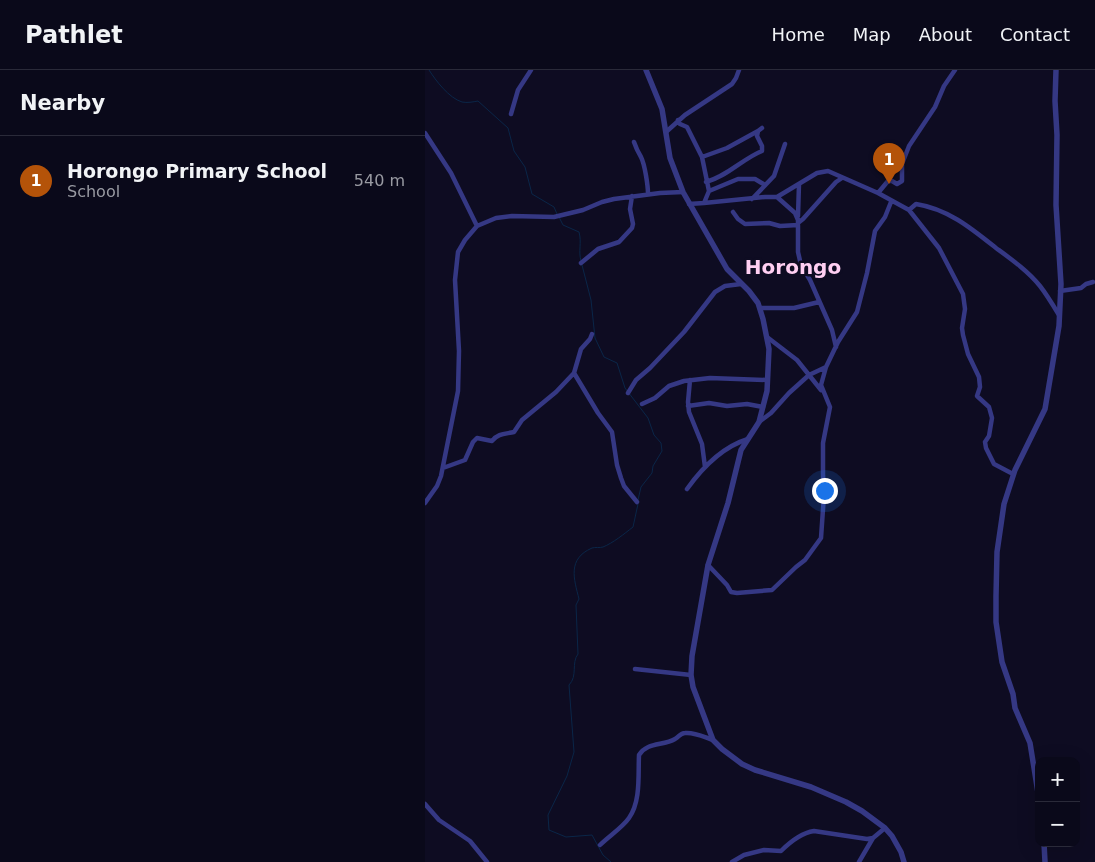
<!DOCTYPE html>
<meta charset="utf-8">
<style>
:root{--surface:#0a091a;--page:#131223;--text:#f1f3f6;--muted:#999aa2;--line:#2a2a39;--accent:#b45309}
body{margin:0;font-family:"DejaVu Sans",sans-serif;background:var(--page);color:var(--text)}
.controls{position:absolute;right:15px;bottom:15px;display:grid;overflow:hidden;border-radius:10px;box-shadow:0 5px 20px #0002}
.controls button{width:45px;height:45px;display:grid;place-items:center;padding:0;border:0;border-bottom:1px solid var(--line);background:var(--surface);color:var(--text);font:25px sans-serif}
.you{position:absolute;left:399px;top:420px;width:18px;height:18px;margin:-12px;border:4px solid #fff;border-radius:50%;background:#1a73e8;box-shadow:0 0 0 8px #1a73e833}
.badge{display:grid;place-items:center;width:32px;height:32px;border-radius:50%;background:var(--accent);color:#fff;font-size:16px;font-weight:700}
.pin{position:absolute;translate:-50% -41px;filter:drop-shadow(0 1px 2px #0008)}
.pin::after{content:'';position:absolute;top:26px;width:18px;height:15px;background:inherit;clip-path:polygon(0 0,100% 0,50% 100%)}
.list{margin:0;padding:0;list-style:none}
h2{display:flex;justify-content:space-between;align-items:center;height:65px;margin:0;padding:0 20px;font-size:21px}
h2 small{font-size:16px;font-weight:400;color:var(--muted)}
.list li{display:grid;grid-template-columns:32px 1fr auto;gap:15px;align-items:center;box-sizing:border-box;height:90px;padding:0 20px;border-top:1px solid var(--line)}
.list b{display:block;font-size:19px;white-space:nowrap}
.list p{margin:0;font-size:16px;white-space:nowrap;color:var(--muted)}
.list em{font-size:16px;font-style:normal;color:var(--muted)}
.map{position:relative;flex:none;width:670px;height:792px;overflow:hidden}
header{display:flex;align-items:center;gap:30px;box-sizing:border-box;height:70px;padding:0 25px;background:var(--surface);border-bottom:1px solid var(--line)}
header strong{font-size:24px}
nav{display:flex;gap:28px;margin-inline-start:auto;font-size:18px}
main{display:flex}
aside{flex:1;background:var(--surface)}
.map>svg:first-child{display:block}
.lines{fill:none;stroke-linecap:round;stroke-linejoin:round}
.stream{stroke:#0a2648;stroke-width:1}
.minor{stroke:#353884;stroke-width:4.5}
.tertiary{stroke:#353884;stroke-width:5.5}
.labels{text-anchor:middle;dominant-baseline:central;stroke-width:5;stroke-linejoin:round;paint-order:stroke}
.quarter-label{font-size:20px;font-weight:bold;fill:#ffcff2;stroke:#0e0c22}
</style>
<header>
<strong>Pathlet</strong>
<nav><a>Home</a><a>Map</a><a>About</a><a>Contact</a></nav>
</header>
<main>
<aside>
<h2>Nearby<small></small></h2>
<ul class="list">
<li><span class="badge">1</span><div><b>Horongo Primary School</b><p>School</p></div><em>540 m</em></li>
</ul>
</aside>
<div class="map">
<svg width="670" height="792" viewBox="0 0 670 792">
<rect width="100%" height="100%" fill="#0e0c22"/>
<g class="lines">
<path class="stream" d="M4 0C11 11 24 28 37 32 42 33 48 32 53 31L83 58 89 81 100 97 107 124 129 137 132 144
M134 147 138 155 154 162C157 173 153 181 156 191
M157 195 166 230 170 268 179 287 192 293 200 318 223 348 229 365 236 373 237 381 228 396 227 403 216 417 213 430
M186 792 178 785 167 765 141 767 124 760 123 745 142 706 149 682 144 615C153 606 146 593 153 584L151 535 154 529C149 509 142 489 167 478 170 477 175 478 178 477 188 473 199 464 208 457L213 434"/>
<path class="minor" d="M86 44 93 20 106 0
M253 50 255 54 262 57 277 87 284 121 279 133
M241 62 260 45 307 14 311 8 314 0
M0 63 26 103 52 156
M209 72C211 78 213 82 216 87 220 95 223 116 223 124
M277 87 302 78 333 61
M281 112C303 106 317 89 337 81V76L332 66 333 61 337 58
M284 121 313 109H330L340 115
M453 123 463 111H467L472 114 477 111V94L484 76 510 37 519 16 530 0
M352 127 370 143 373 150V182L376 195 385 210 407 260 411 277
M327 129 349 106 360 74
M264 134 279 133 340 127H352L392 103 403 101 453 123 484 140 514 178 538 224 540 239 537 258 538 265 543 284 554 307 555 317 552 326 564 337 567 348 564 366 560 372 561 378 569 394 588 404
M484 140 491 134C523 139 546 158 571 178 586 189 603 201 615 216 622 225 628 235 634 245
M308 142 313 149 320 154 344 153 355 156 373 155
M373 146 374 114
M373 153 378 149 411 112 417 108
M156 193 173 179 194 172 207 158 208 154 205 139 207 126
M635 221 656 218 661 214 668 212
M335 238H369L394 232
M342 267 372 290 396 320
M149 303 173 343 187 362 192 395 196 408 199 416 212 432
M265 310 263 332 264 342 277 374 280 397
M203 323 211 310 225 298 259 262 290 222 300 216 316 214
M217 334 230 328 244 316 259 311 285 308 342 310
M263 336 284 333 302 336 322 334 338 337
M334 352 346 343 364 323 384 305 401 297 413 272 432 242 442 203 450 161 460 147 466 132
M18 398 40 390 48 372 52 368 67 371C73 363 81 364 89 362L97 350 131 322 149 303 156 279 165 269 167 264
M262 419C277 398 297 377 323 369
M0 433 12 416 16 406 33 321 34 281 30 210 33 182 40 170 52 156 71 148 87 146 129 147 158 140 177 132 189 129 235 123 258 122
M283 495 302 515 306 522 312 523 347 520 371 497 380 490 396 468 399 425 398 404V373L405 337 396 315 401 297
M210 599 266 605
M0 734 14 750 45 771 62 792
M175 775C184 766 197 758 204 748 216 731 213 705 214 685 222 672 238 676 250 669 254 667 255 663 260 663 270 662 279 667 288 670
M307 792 319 785 339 780 356 781C365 772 376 763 389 761L442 769 448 768 460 758
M434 792 448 768"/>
<path class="tertiary" d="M221 0 237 39 245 88 258 122 302 199 324 221 333 233 338 249 344 279 342 321 334 352 316 380 303 433 283 495 267 586 266 605 268 617 288 670 297 679 317 694 330 700 386 717 421 732 437 741 460 758 467 766 476 782 479 792
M614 729 605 673 590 638 588 624 577 592 571 552V526L572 482 579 434 590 400 620 339 634 256 636 214 631 135 632 65 630 31 631 0
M619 773 620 792"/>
</g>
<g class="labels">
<g class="quarter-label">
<text x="368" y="197">Horongo</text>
</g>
</g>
</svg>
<div class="controls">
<button>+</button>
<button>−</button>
</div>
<div class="you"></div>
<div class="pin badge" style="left:464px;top:114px">1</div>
</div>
</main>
